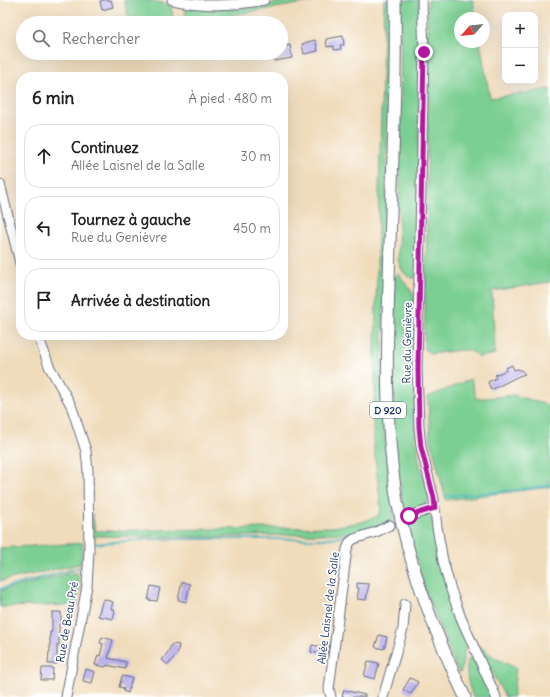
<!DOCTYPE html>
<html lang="fr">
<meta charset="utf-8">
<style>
:root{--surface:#fff;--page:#f2f2f2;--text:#222;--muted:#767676;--line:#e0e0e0}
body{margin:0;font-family:Delius,sans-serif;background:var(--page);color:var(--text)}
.controls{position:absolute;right:12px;top:12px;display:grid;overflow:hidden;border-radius:8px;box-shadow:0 4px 16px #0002}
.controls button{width:36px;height:36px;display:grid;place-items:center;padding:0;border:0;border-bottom:1px solid var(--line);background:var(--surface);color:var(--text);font:20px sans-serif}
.compass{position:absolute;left:454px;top:12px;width:36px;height:36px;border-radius:50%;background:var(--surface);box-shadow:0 4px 16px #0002;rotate:243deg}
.stop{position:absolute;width:12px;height:12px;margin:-9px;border:3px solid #b5179e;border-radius:50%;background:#fff}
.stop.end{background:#b5179e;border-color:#fff;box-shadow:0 1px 4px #0008}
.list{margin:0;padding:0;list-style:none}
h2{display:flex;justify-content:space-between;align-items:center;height:52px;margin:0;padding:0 16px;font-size:17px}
h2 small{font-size:13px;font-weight:400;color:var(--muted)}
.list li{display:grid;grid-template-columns:26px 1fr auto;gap:12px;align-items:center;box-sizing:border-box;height:64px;margin:0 8px 8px;padding:0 8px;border:1px solid var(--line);border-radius:16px}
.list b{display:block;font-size:15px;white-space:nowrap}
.list p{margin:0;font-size:13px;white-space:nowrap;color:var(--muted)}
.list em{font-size:13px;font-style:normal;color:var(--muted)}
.icon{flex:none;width:22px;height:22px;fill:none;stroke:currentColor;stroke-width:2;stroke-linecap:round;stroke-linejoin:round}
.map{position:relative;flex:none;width:550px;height:697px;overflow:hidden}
.search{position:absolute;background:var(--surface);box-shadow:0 4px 16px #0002;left:16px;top:16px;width:272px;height:44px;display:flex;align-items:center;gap:10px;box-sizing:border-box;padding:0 14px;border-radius:22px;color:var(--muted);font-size:15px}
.panel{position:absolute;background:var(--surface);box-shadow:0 4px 16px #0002;left:16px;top:72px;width:272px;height:268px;border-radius:16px}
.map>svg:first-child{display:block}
.green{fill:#7ccf92;stroke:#4c7f78}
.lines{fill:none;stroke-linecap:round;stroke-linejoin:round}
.stream{stroke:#41b1ba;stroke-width:2}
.building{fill:#b6abe9}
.minor-casing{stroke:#666c7f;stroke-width:11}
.major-casing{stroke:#666c7f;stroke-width:13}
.minor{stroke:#fff;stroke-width:9}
.major{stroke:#fff;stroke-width:11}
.route{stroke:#b5179e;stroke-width:5}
.labels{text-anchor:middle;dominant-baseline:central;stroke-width:3.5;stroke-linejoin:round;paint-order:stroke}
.shield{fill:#fff;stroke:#5f6d8e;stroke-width:1}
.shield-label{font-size:10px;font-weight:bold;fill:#1b2f5e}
.street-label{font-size:11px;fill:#1b2f5e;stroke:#fff}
</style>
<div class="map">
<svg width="550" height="697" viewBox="0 0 550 697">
<rect width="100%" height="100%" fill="#fff"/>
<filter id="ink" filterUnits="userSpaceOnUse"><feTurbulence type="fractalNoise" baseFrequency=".025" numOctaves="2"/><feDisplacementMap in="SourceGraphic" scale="8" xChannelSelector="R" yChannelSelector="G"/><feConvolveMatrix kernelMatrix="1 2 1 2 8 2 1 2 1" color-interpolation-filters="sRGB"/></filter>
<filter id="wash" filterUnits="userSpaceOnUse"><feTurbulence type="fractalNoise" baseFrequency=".012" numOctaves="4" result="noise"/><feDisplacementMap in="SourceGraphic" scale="16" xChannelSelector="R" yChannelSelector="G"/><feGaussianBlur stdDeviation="0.9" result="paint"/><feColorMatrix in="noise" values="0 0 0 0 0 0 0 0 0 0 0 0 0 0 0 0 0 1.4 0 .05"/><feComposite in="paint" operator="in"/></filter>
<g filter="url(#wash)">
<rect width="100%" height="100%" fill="#f0dcbb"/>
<path class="green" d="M124 0H149L170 5 172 11 173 23H130Z
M291 0H324L195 21 188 18 185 14 186 10 189 7 233 9 255 7Z
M384 0H390L382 392C384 435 389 477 395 519L377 529 355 535 341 560 345 540 350 533 216 537 97 536 94 538 93 543 92 514 96 531 333 527 362 522 378 516 381 509 373 440V406L375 393V346Z
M400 0H419L420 49 417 275 414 278C404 277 400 268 398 259L401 121Z
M428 0H473L476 18H460V42H480L490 98 550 89V282L492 291 495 354 479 357 471 351 461 350 431 354 424 349 427 225Z
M396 273 399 274 412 292 414 297 416 436 419 460 429 499 424 506 404 513 395 446 393 406 395 276Z
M471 379 476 399 514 395 550 406V487L446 500 430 437 428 397Z
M428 514 432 518 466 639 461 672H458L425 590 406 520Z
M83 543 80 564 0 581V548Z
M71 573H77L80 584 77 605 0 607V591Z
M477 644 495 658 516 668 513 697H505Z
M473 657 476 660 494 697H473C468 685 465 672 468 659Z"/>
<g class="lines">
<path class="stream" d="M446 496 519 490 550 485
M93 544 148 539H322L345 536 367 530
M0 589 83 567 85 547"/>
</g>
<g id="blocks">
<path class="building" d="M104 0H111L113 7 102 10 100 1Z
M343 36 344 45H340L341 49 334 50V46L327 47 326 39Z
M315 40 318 51 304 54 302 44Z
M290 45 292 58 274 61 273 53H281V47Z
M512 365 514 370 517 369 521 370 525 374 519 376 491 390 488 382 496 378 495 375 507 370 506 368Z
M182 582 190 584 186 602 178 600Z
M357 583 369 584 366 600 357 599 359 588H357Z
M151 586 160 588 157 601 148 600Z
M103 599 113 602 111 609 115 610 113 619 98 616Z
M52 612H61V624H59V645H57V664H48L49 652H50V632H52Z
M379 635 387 637 384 649 375 647Z
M102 637 113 640 108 658 126 662 125 669 107 665 106 667 95 665 98 655 100 656 103 644 100 643Z
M172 644 179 645 177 654 168 665 162 660 168 652Z
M312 645 328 648 327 655 311 652Z
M368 661 379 663 375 679 364 676Z
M42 668H53L52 680H41Z
M86 669 95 672 92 683 83 681Z
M122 676 132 678 128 693 123 691 124 688 119 687Z
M410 678 418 682 411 694 403 690Z
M344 690 365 695V697H342Z"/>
</g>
</g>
<g filter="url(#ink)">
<use href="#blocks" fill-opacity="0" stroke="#666c7f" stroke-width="1"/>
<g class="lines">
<defs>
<path id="minor" d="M172 0C201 7 235 6 264 0
M422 0 424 52 417 368 419 427 421 447 434 499 437 527 443 561 450 587 461 618 496 697
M0 184 21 267
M38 335 49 366 71 405 86 451 88 471 89 551 87 586 66 697
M409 516 435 508
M331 697 329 689 347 549 350 542 354 539 376 532 390 525
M383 697 403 629 405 604"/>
<path id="major" d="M395 0C397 94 391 188 389 282 387 350 385 420 395 488 396 499 399 509 401 520 415 582 438 640 465 697"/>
</defs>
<use href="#minor" class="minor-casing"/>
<use href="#major" class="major-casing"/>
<use href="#minor" class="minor"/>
<use href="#major" class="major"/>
</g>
</g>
<g class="lines" filter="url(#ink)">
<path class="route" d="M409 516 435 508 434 498 421 447 419 427 418 368 424 52"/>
</g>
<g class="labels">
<rect class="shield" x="370" y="402" width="36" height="16" rx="3"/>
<g class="shield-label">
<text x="388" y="410">D 920</text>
</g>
<g class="street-label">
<text transform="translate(407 343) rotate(-89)">Rue du Genièvre</text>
<text transform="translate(328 608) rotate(-83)">Allée Laisnel de la Salle</text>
<text transform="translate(67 622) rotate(-80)">Rue de Beau Pré</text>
</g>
</g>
</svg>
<div class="controls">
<button>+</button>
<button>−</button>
</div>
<svg class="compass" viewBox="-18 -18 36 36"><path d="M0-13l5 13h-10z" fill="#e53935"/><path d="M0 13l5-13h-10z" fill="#767676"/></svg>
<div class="stop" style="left:409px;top:516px"></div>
<div class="stop end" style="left:424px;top:52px"></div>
<div class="search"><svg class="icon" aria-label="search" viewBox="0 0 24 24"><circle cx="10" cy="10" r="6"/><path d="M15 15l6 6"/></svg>Rechercher</div>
<section class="panel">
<h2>6 min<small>À pied · 480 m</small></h2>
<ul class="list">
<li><svg class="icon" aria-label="ahead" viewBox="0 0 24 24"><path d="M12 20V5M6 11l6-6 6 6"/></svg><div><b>Continuez</b><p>Allée Laisnel de la Salle</p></div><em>30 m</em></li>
<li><svg class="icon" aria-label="left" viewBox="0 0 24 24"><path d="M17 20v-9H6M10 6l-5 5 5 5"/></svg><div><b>Tournez à gauche</b><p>Rue du Genièvre</p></div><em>450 m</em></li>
<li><svg class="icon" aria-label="arrive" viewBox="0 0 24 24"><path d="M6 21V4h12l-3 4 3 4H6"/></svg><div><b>Arrivée à destination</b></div></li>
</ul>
</section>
</div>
